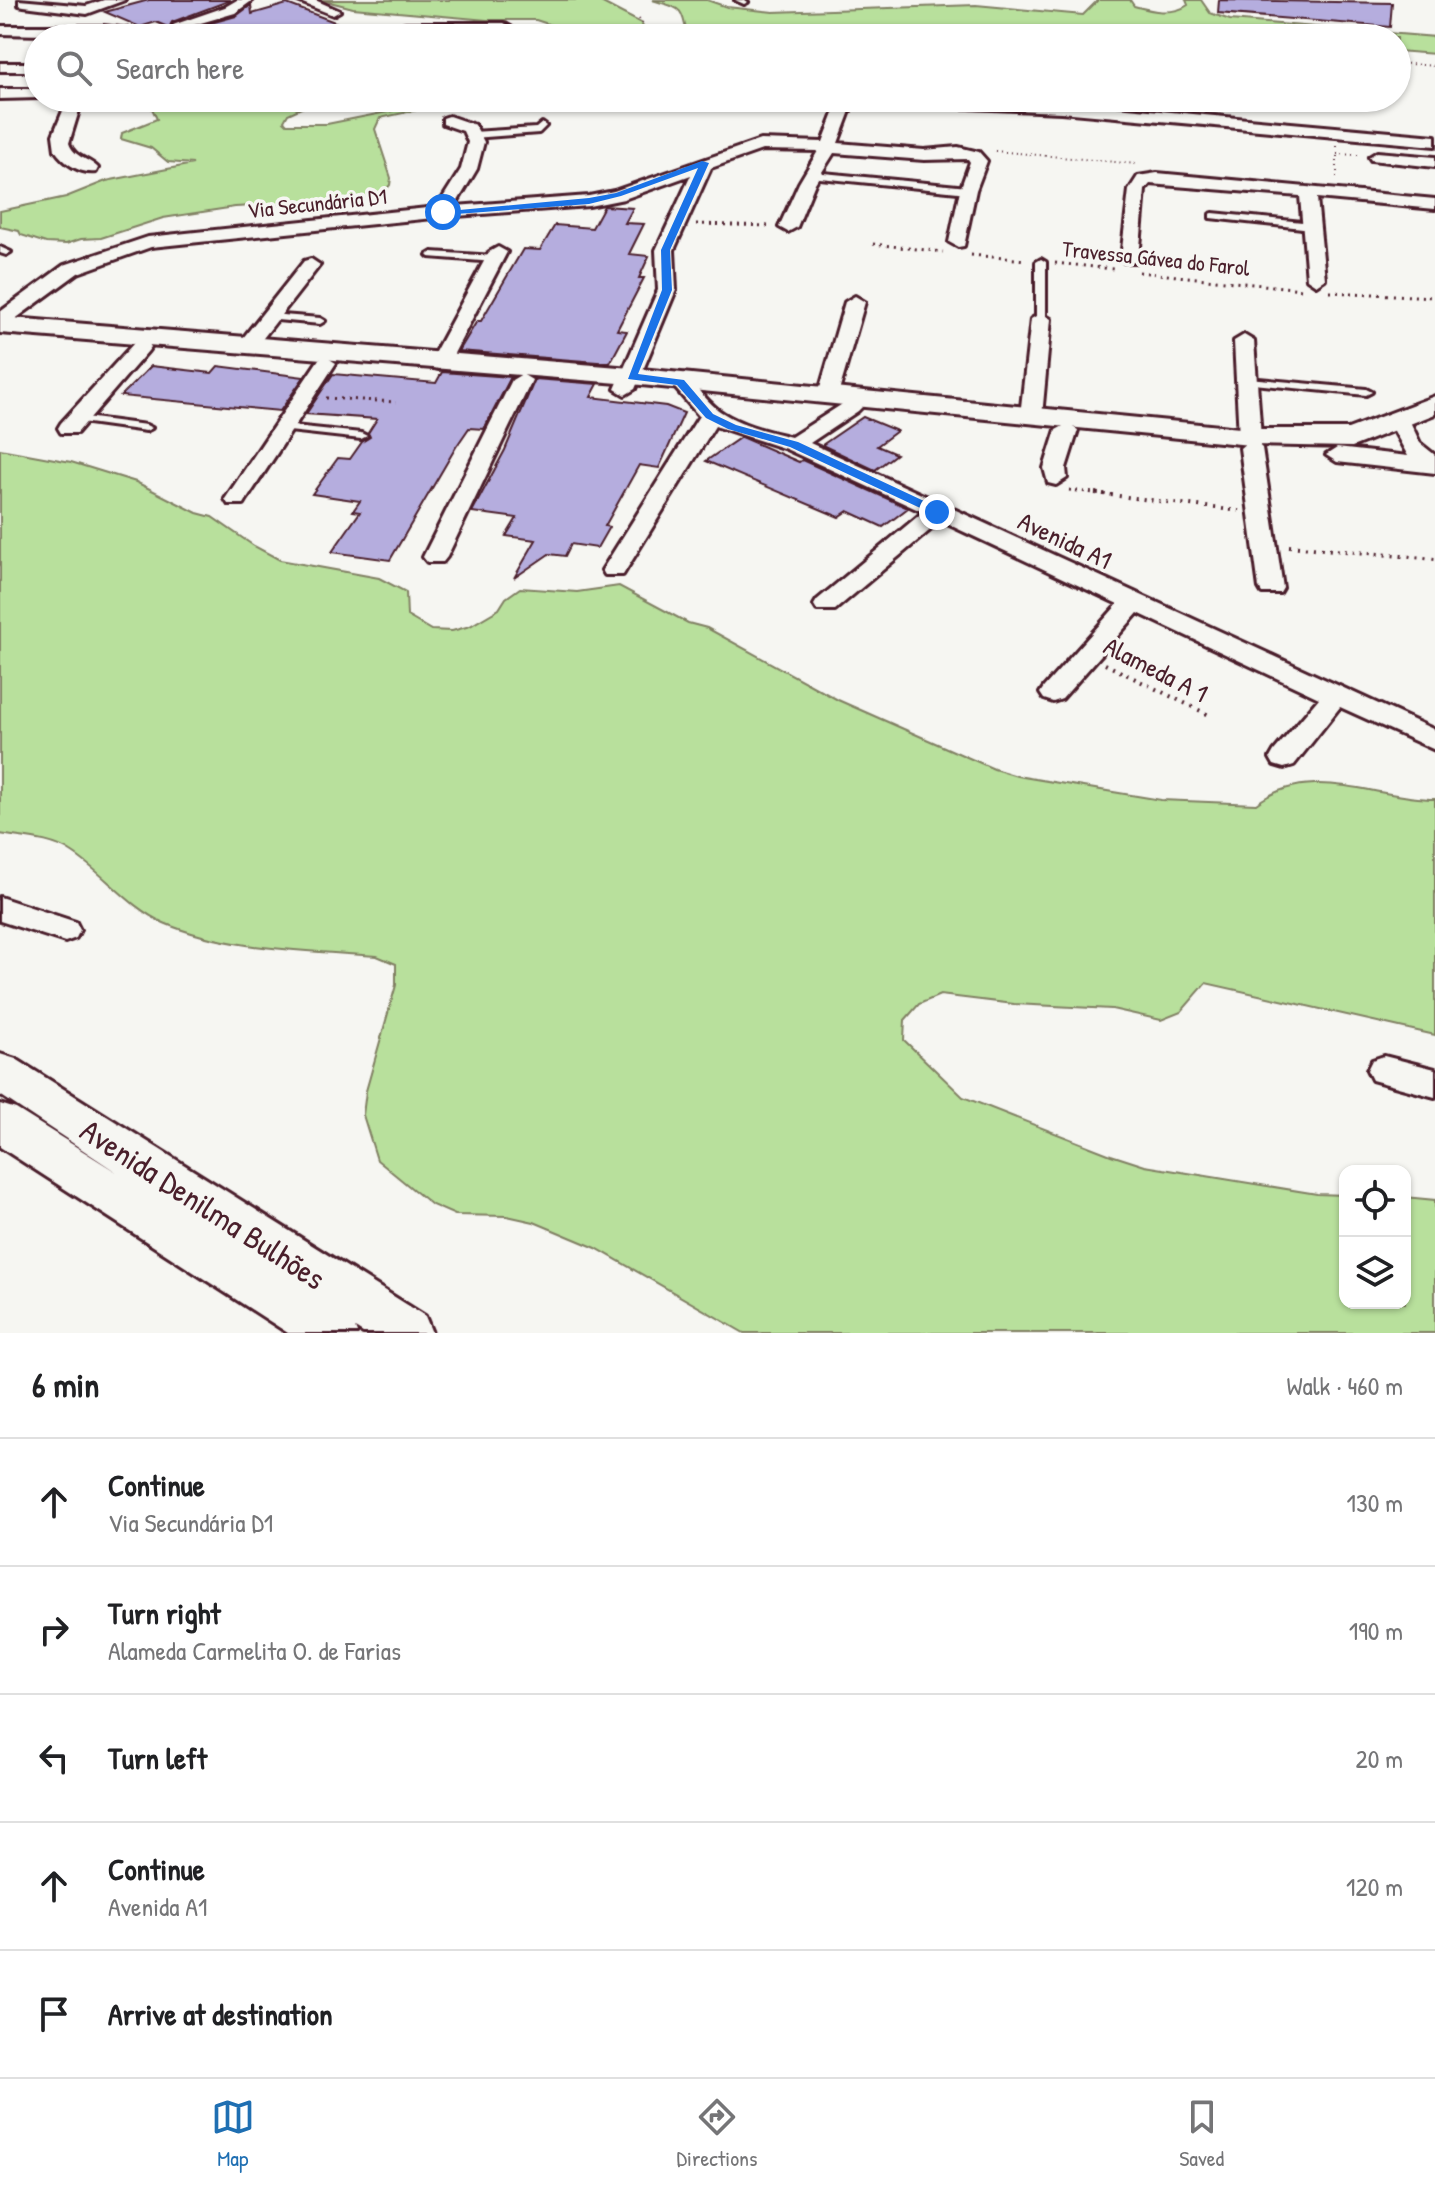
<!DOCTYPE html>
<meta charset="utf-8">
<style>
:root{--surface:#fff;--page:#f6f6f6;--text:#202124;--muted:#757577;--line:#e0e0e0;--accent:#1f6fb2}
body{margin:0;font-family:"Patrick Hand",sans-serif;background:var(--page);color:var(--text)}
.controls{position:absolute;right:24px;bottom:24px;display:grid;overflow:hidden;border-radius:16px;box-shadow:0 2px 6px #0004}
.controls button{width:72px;height:72px;display:grid;place-items:center;padding:0;border:0;border-bottom:2px solid var(--line);background:var(--surface);color:var(--text);font:40px sans-serif}
.stop{position:absolute;width:24px;height:24px;margin:-18px;border:6px solid #1a73e8;border-radius:50%;background:#fff}
.stop.end{background:#1a73e8;border-color:#fff;box-shadow:0 2px 8px #0008}
.list{margin:0;padding:0;list-style:none}
h2{display:flex;justify-content:space-between;align-items:center;height:104px;margin:0;padding:0 32px;font-size:34px}
h2 small{font-size:26px;font-weight:400;color:var(--muted)}
.list li{display:grid;grid-template-columns:52px 1fr auto;gap:24px;align-items:center;box-sizing:border-box;height:128px;padding:0 32px;border-top:2px solid var(--line)}
.list b{display:block;font-size:30px;white-space:nowrap}
.list p{margin:0;font-size:26px;white-space:nowrap;color:var(--muted)}
.list em{font-size:26px;font-style:normal;color:var(--muted)}
.icon{flex:none;width:44px;height:44px;fill:none;stroke:currentColor;stroke-width:2;stroke-linecap:round;stroke-linejoin:round}
.map{position:relative;flex:none;width:1435px;height:1333px;overflow:hidden}
.search{position:absolute;background:var(--surface);box-shadow:0 2px 6px #0004;left:24px;right:24px;top:24px;height:88px;display:flex;align-items:center;gap:20px;box-sizing:border-box;padding:0 28px;border-radius:44px;color:var(--muted);font-size:30px}
.sheet{height:744px;background:var(--surface)}
nav{display:flex;justify-content:space-around;align-items:center;box-sizing:border-box;height:112px;border-top:2px solid var(--line);background:var(--surface);font-size:22px;color:var(--muted)}
nav a{display:grid;justify-items:center;gap:4px}
nav .on{color:var(--accent)}
.map>svg:first-child{display:block}
.green{fill:#b8e09c;stroke:#818064;stroke-width:2}
.building{fill:#b5adde;stroke:#4a1f2b;stroke-width:2}
.lines{fill:none;stroke-linecap:round;stroke-linejoin:round}
.service-casing{stroke:#4a1f2b;stroke-width:6}
.minor-casing{stroke:#4a1f2b;stroke-width:6}
.tertiary-casing{stroke:#4a1f2b;stroke-width:6}
.path-far2{stroke:#4a1f2b;stroke-width:2;stroke-dasharray:1 4;stroke-linecap:butt}
.path-far1{stroke:#4a1f2b;stroke-width:3;stroke-dasharray:2 5;stroke-linecap:butt}
.path{stroke:#4a1f2b;stroke-width:4;stroke-dasharray:2 6;stroke-linecap:butt}
.service{fill:#f6f6f2;fill-rule:evenodd}
.minor{fill:#f6f6f2;fill-rule:evenodd}
.tertiary{fill:#f6f6f2;fill-rule:evenodd}
.route{fill:#1a73e8}
.labels{text-anchor:middle;dominant-baseline:central;stroke-width:7;stroke-linejoin:round;paint-order:stroke}
.far-street-label{font-size:22px;fill:#4a1f2b;stroke:#f6f6f2}
.street-label{font-size:26px;fill:#4a1f2b;stroke:#f6f6f2}
.near-street-label{font-size:32px;fill:#4a1f2b;stroke:#f6f6f2}
</style>
<div class="map">
<svg width="1435" height="1333" viewBox="0 0 1435 1333">
<rect width="100%" height="100%" fill="#f6f6f2"/>
<filter id="ink" filterUnits="userSpaceOnUse"><feTurbulence type="fractalNoise" baseFrequency=".0125" numOctaves="2"/><feDisplacementMap in="SourceGraphic" scale="16" xChannelSelector="R" yChannelSelector="G"/><feConvolveMatrix kernelMatrix="1 2 1 2 8 2 1 2 1" color-interpolation-filters="sRGB"/></filter>
<g filter="url(#ink)">
<path class="green" d="M322 0H597L641 23 644 29 631 38H457L521 33 551 25 536 20H487L353 8Z
M652 0H707L727 7 773 12 976 5 1083 15 1098 0H1130L1134 6C1152 11 1172 16 1188 5L1186 0H1201L1210 13 1230 20 1435 37V54L1397 51V38H695L687 35C682 6 681 9 652 0Z
M147 98H255L274 101 323 98 288 114 284 121 287 124H327L392 111 404 106 405 98H472L380 118 375 129 391 178 390 185 383 193 360 201 235 207 163 218 101 238 81 239 66 244 46 243 21 235 19 231 0 227V211L66 197 106 181 193 164 168 162 151 148 121 139 122 133 157 119Z
M0 449 71 462 136 482 197 513 212 517 254 546 280 560 379 578 406 592 407 616 431 630 452 631 470 626 499 609 506 598 520 588 577 592 619 586 688 623 707 628 838 700 994 769 1017 776 1161 800 1256 804C1311 762 1375 799 1435 799V1035L1206 983 1181 1012 1161 1020 1112 1009 1014 1004 940 995 919 1004 905 1020 904 1040 963 1097 1111 1155 1145 1166 1317 1194 1345 1195V1303H1405V1197L1435 1200V1333H744L596 1248 534 1222 507 1216 455 1215 432 1205 377 1160 363 1115 366 1091 396 985V964L377 956C308 950 229 951 164 923 128 907 104 873 71 852 52 839 23 838 0 834Z"/>
<path class="building" d="M149 0H231L172 22 170 26 179 32 236 16 251 5 252 14 287 4 348 27 314 38H302L282 30 257 38H246L227 30 194 38 156 22 140 27 105 12Z
M1219 0 1392 3 1390 27 1218 13Z
M604 206 633 208 625 223 644 224 629 254 649 256 639 278H644L617 330 627 331 610 363 459 351 477 321H481L523 249 540 250 555 225 592 228Z
M151 366 212 373 218 366 304 377 280 411 121 396Z
M442 372 511 377 484 429 469 428 456 447 390 560 332 552 360 512 353 511 360 501 312 494 338 458 350 459 362 442 370 437 368 433 377 419 306 414 333 374 436 383Z
M535 379 598 384 591 397 666 406 684 413 659 468 639 465 605 526 609 527 597 548 571 544 565 556 549 554 514 578 536 540 506 536 517 518 472 512 505 450Z
M863 417 897 431 877 446 896 454 875 470 822 445Z
M741 437 799 462 802 460 908 508 883 527 848 511 839 517 706 461Z"/>
<g class="lines">
<defs>
<path id="service" d="M735 0H745L748 2 744 4Z
M542 123 546 126 539 133 473 138 469 135 473 132 536 128Z
M813 172 968 187 973 190 968 193 810 177V173Z
M1213 213 1312 223 1317 226 1312 229 1210 218V214Z
M0 247 11 252 6 255 0 253Z
M432 252 495 256 500 259 495 262 429 257 427 255Z
M1041 259 1046 262V319L1041 322 1036 319V262Z
M270 314 320 318 325 321 320 324 266 319 265 317Z
M1248 378 1366 389 1372 392 1366 395 1244 383V379Z
M78 416 146 425 152 428 146 431 74 421V417Z
M284 425 361 433 367 436 361 439 280 430 278 428Z"/>
<path id="minor" d="M19 0 86 6 104 0H125L87 14 24 6 19 5Z
M237 0H253L235 13 180 29 173 25 225 7Z
M295 0H315L340 11 333 15Z
M406 23H504L511 27 504 31H406L376 38H350Z
M0 26H103L171 34 178 38 0 34Z
M0 63H38V71H0Z
M0 89H38L40 98 0 99Z
M53 98H73L81 104 69 143C74 158 89 158 98 168L96 172C79 174 64 163 55 150L53 135 65 106Z
M840 98H976L1061 102 1435 136V146L1061 112 853 103 838 143 924 150 958 147 979 152 987 161 976 190 964 246 958 247 949 242 960 190 970 162 968 159 924 160 834 153 815 183 797 227 788 232 779 227 799 183 818 151 762 150 711 168 674 250 676 290 635 389 625 395 615 389 658 290 656 250 691 175 624 199 589 206 443 217 151 247 78 273 7 325 0 327V312L64 265 148 237 437 207 461 169 468 142 463 131 443 124V118L449 116 475 125 484 142 477 169 455 206 589 196 614 191 760 140 823 142Z
M1377 152 1435 157V167L1371 160 1369 157Z
M1157 173 1435 199V209L1317 198 1325 279 1316 285 1307 279 1300 196 1150 184 1145 190 1139 258 1136 262H1124L1121 258 1129 190 1138 176Z
M498 247 507 252 449 363 439 369 432 367 429 363 489 252Z
M311 259 320 265 253 351H239L236 347 239 343 304 261Z
M855 296 865 302 838 395 828 401 821 399 818 395 845 302Z
M1041 313 1051 319 1042 416 1031 422 1020 416 1031 319Z
M1244 335 1254 341 1261 437 1255 442 1262 448 1283 588 1280 593H1262L1259 588 1240 448 1246 443 1239 437 1234 341Z
M141 341 148 343 151 347 148 351 77 433H61L58 428 61 423 134 343Z
M326 357 336 363 247 499 244 504H228L225 499 319 359Z
M522 374 532 380 447 557 443 562H427L423 557 512 380Z
M680 376C693 379 708 405 723 413 744 426 768 431 791 437L844 403H858L862 407 858 411 810 443 1435 730V750L1340 707 1294 765 1284 768 1274 765 1270 758 1274 751 1319 698 1138 613 1062 699 1053 702 1044 699 1040 693 1044 687 1118 604 941 521 835 610H817L814 605 817 600 923 512 786 449 715 426 623 575H605L602 570 699 416 670 382Z
M1399 414 1407 415 1420 443 1435 455V473L1337 462 1326 455 1337 448 1408 456 1388 420Z
M1067 424 1078 430 1066 468 1067 478 1056 485 1048 483 1044 468 1056 430Z
M0 897 76 922 80 930 76 938 65 942 0 921Z
M1384 1056 1435 1069V1097L1372 1080 1367 1070 1372 1060Z"/>
<path id="tertiary" d="M0 317 631 368 1250 429H1348L1435 396V414L1352 447 1250 445 631 384 0 333Z
M0 1054 16 1059 425 1316 432 1333H363L355 1328 357 1333H288L0 1147V1104L16 1109 118 1173 0 1095Z"/>
</defs>
<use href="#service" class="service-casing"/>
<use href="#minor" class="minor-casing"/>
<use href="#tertiary" class="tertiary-casing"/>
<path class="path-far2" d="M639 19 647 30V38
M1397 63 1435 66
M581 98 667 102 830 99
M322 104 336 98
M469 109 493 103 546 98
M1337 146V177
M995 151 1137 164
M1337 154 1358 155"/>
<path class="path-far1" d="M696 224 771 226
M873 244 943 252
M971 255 1026 260
M1055 263 1114 269
M1139 272 1301 289
M1330 292 1435 297
M326 398 396 402
M1069 490 1112 495"/>
<path class="path" d="M1095 493 1239 511
M1289 546 1435 559
M1105 664 1211 716"/>
<use href="#service" class="service"/>
<use href="#minor" class="minor"/>
<use href="#tertiary" class="tertiary"/>
</g>
</g>
<path class="route" d="M702 161 709 163 670 250 672 290 638 374 684 380 713 414 736 425 798 442 941 509V514H933L790 447 728 429 706 418 677 385 628 379 662 290 661 250 698 168 621 196 589 204 443 215 438 212 589 198 616 193Z"/>
<g class="labels">
<g class="far-street-label">
<text transform="translate(317 203) rotate(-6)">Via Secundária D1</text>
<text transform="translate(1156 258) rotate(6)">Travessa Gávea do Farol</text>
</g>
<g class="street-label">
<text transform="translate(1065 540) rotate(25)">Avenida A1</text>
<text transform="translate(1156 669) rotate(27)">Alameda A 1</text>
</g>
<g class="near-street-label">
<text transform="translate(203 1204) rotate(33)">Avenida Denilma Bulhões</text>
</g>
</g>
</svg>
<div class="controls">
<button><svg class="icon" aria-label="locate" viewBox="0 0 24 24"><circle cx="12" cy="12" r="6"/><path d="M12 2v4M12 18v4M2 12h4M18 12h4"/></svg></button>
<button><svg class="icon" aria-label="layers" viewBox="0 0 24 24"><path d="M12 4l9 5-9 5-9-5zM3 14l9 5 9-5"/></svg></button>
</div>
<div class="stop" style="left:443px;top:212px"></div>
<div class="stop end" style="left:937px;top:512px"></div>
<div class="search"><svg class="icon" aria-label="search" viewBox="0 0 24 24"><circle cx="10" cy="10" r="6"/><path d="M15 15l6 6"/></svg>Search here</div>
</div>
<section class="sheet">
<h2>6 min<small>Walk · 460 m</small></h2>
<ul class="list">
<li><svg class="icon" aria-label="ahead" viewBox="0 0 24 24"><path d="M12 20V5M6 11l6-6 6 6"/></svg><div><b>Continue</b><p>Via Secundária D1</p></div><em>130 m</em></li>
<li><svg class="icon" aria-label="right" viewBox="0 0 24 24"><path d="M7 20v-9h11M14 6l5 5-5 5"/></svg><div><b>Turn right</b><p>Alameda Carmelita O. de Farias</p></div><em>190 m</em></li>
<li><svg class="icon" aria-label="left" viewBox="0 0 24 24"><path d="M17 20v-9H6M10 6l-5 5 5 5"/></svg><div><b>Turn left</b></div><em>20 m</em></li>
<li><svg class="icon" aria-label="ahead" viewBox="0 0 24 24"><path d="M12 20V5M6 11l6-6 6 6"/></svg><div><b>Continue</b><p>Avenida A1</p></div><em>120 m</em></li>
<li><svg class="icon" aria-label="arrive" viewBox="0 0 24 24"><path d="M6 21V4h12l-3 4 3 4H6"/></svg><div><b>Arrive at destination</b></div></li>
</ul>
</section>
<nav>
<a class="on"><svg class="icon" aria-label="map" viewBox="0 0 24 24"><path d="M3 6l6-2 6 2 6-2v14l-6 2-6-2-6 2zM9 4v14M15 6v14"/></svg>Map</a>
<a><svg class="icon" aria-label="directions" viewBox="0 0 24 24"><path d="M12 3l9 9-9 9-9-9zM9 14v-3h6M13 9l2 2-2 2"/></svg>Directions</a>
<a><svg class="icon" aria-label="saved" viewBox="0 0 24 24"><path d="M7 4h10v16l-5-4-5 4z"/></svg>Saved</a>
</nav>
